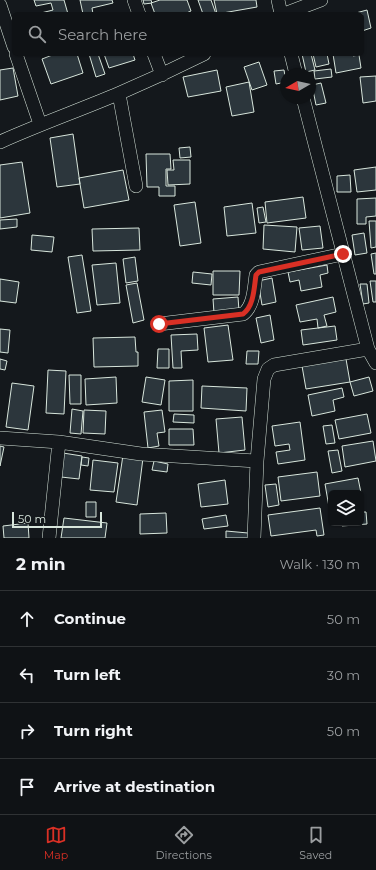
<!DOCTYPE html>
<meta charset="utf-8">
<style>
:root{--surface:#0f1215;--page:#181b1e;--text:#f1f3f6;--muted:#9b9ea0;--line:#2f3234;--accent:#d93025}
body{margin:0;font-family:Montserrat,sans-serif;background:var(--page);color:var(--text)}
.controls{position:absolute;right:12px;bottom:12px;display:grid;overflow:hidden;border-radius:6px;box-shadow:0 1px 3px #0004}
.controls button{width:36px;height:36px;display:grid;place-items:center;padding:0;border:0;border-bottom:1px solid var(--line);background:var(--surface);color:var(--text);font:20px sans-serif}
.compass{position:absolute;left:280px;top:68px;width:36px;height:36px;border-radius:50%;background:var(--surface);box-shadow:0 1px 3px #0004;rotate:261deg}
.scale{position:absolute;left:12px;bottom:10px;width:90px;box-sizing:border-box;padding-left:4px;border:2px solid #d8e6dc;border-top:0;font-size:11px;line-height:14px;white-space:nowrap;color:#d8e6dc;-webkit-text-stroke:3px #14181c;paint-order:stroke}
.stop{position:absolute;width:12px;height:12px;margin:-9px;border:3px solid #d93025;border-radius:50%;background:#fff}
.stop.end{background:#d93025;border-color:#fff;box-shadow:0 1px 4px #0008}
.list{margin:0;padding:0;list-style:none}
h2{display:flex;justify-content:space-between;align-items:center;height:52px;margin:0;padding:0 16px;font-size:17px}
h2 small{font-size:13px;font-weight:400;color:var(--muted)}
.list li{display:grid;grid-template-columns:26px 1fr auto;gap:12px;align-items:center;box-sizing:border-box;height:56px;padding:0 16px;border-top:1px solid var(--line)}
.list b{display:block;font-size:15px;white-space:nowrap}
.list em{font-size:13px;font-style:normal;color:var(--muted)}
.icon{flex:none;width:22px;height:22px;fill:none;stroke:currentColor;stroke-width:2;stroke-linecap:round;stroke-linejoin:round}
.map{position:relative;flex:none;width:376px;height:538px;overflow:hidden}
.search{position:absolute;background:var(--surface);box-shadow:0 1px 3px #0004;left:12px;right:12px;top:12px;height:44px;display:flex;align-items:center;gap:10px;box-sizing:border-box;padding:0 14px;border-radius:6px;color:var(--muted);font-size:15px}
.sheet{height:276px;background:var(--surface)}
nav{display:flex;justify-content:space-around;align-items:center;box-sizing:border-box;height:56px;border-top:1px solid var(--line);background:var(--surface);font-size:11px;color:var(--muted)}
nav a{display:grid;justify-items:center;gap:2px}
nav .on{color:var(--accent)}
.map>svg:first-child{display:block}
.building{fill:#2c363c;stroke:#d8e6dc}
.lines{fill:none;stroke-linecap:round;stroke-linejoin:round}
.minor-casing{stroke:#d8e6dc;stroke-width:14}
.minor{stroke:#14181c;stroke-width:13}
.route{stroke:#d93025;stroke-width:5}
</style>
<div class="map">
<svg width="376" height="538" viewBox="0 0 376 538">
<rect width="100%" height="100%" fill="#14181c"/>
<path class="building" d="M34 0H64L68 14H37L53 10 51 3 36 6Z
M80 0H112L113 3 92 8 93 14H83Z
M143 0H151L152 3 144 4Z
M160 0H187L191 11 184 14H155L151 3Z
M198 0H211L216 14H203Z
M214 0H256L257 7 217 14Z
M367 10 371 28 362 31V14H352Z
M55 54H77L83 73 51 84 42 59Z
M89 54H98L105 74 96 77Z
M104 54H133L135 60 109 68Z
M302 54H311L315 70 306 72Z
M313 54H327L329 64 316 67Z
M333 54H353V56L359 55 361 68 336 73Z
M259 62 267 85 252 90 244 67Z
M13 68 18 96 0 100V70Z
M331 69 332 77 315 79 314 71Z
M217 70 221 91 188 97 183 77Z
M284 70 286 82 276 84 274 71Z
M376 76V101L363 103 360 77Z
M249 82 254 112 232 116 226 87Z
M321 83 326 103 316 105 312 85Z
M73 134 80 184 57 187 50 138Z
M190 147 191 157 180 158 179 148Z
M146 154H170L171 169H166V186H175V196H159V187H147Z
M173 160H190V184L168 185 167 170H174Z
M22 162 30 213 0 218V165Z
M376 167V190L357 192 354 170Z
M123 170 129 200 84 208 79 178Z
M350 175 351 192H337V176Z
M303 197 306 218 267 223 265 202Z
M376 198V216L366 217V224H357V199Z
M195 202 201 243 180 246 174 205Z
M252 203 256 233 227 236 224 207Z
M263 207 266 222 259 223 257 208Z
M17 219V227L0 229V220Z
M369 221H376V247L371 248Z
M264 225 297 227 295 252 263 249Z
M320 226 323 248 302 250 299 228Z
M139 228 140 250 93 251 92 229Z
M364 233 367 253 355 255 352 235Z
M32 235 54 237 52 252 31 250Z
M376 253V274H374L371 254Z
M82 255 91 311 77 313 68 257Z
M135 257 138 281 126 283 123 259Z
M116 263 120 303 97 305 92 265Z
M327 265 328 273 320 275 322 287 301 291 299 280 290 282 288 272Z
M213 271H240L239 295H213Z
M193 272 212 274 211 285 192 283Z
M272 278 276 302 262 305 258 281Z
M0 279 19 282 16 303 0 301Z
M370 281H376V302H373Z
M137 283 144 320 133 323 126 285Z
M360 284H367L369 303 363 304Z
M238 297 239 311 214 313 213 299Z
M333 297 336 312 324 315 327 326 318 328 317 319 300 322 296 305Z
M270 315 274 340 261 343 256 318Z
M228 325 233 360 208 362 204 328Z
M335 326 337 340 303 345 301 330Z
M0 329 10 330 8 353 0 352Z
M197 334 198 350 181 351 182 368H173L171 335Z
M135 337 136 352H138V366L94 367 93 338Z
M158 349H169V368H157Z
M247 351H259L258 364H246Z
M0 359 7 361 5 370 0 369Z
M346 359 350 382 306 389 302 366Z
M48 370 66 371 64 414 46 413Z
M69 375H81V404H70Z
M116 377 117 403 86 405 85 379Z
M146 377 165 380 161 405 142 402Z
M369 377 373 391 354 396 350 382Z
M193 380V411H169V381Z
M12 383 34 386 28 430 6 427Z
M202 386 247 388 246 411 201 408Z
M342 388 344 397 333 400 335 411 312 416 308 395Z
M72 409 83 411 81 434 70 433Z
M84 410 106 411 105 434 83 433Z
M162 410 165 432 157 433 159 446 148 448 144 412Z
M174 414 194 415V423L173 422Z
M367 414 371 433 339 439 335 420Z
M242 417 245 450 219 453 216 419Z
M300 422 305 460 278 464 276 452 290 450 289 444 275 446 272 426Z
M332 425 335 443 326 444 323 426Z
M169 429H193L194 445H169Z
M373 441 376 461 345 467 342 446Z
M0 446 4 447 0 466Z
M338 450 342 471 332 473 328 451Z
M63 453 82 456 79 479 61 477Z
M123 455 143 458 137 505 116 502Z
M82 457 89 458 88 466 81 465Z
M93 460 118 463 114 492 90 490Z
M154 461 168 464 167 472 152 470Z
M317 472 320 496 281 501 278 477Z
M358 478 361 493H331V506L329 507 325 484Z
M225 480 228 504 201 507 198 484Z
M276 484 279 505 268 507 265 485Z
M86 502H96V517H86Z
M320 508 324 535 317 536 316 530 271 536 268 515Z
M361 512H366L367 524 342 526V523H361Z
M166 513 167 533 140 534V514Z
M226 515 228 526 204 529 202 519Z
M64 518 107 523 105 538H61Z
M28 523 29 538H4L3 526Z
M226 531 248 533V538H226Z"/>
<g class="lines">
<defs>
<path id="minor" d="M134 0 139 14
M278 0 281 14
M0 5 14 47
M284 14 321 0
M16 54 40 124
M154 54 162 75
M291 54 296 74
M119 94 136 186
M303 98 368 349 376 363
M0 142C40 124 80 110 120 93 148 81 176 68 204 54
M159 324 243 314C254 306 254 288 256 275L259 272 343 254
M0 438 59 442 141 454 257 461
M49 538 59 442
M254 538 257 461 264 379 268 369 274 365 368 349"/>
</defs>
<use href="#minor" class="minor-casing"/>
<use href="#minor" class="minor"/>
</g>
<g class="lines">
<path class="route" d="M159 324 243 314C254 306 254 288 256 275L259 272 343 254"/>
</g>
</svg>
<div class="controls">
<button><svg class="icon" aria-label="layers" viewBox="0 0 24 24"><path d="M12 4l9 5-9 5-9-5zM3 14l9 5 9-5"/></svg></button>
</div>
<svg class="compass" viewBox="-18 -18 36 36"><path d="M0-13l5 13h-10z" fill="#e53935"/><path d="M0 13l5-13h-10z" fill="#9b9ea0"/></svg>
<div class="scale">50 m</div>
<div class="stop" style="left:159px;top:324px"></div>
<div class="stop end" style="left:343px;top:254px"></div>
<div class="search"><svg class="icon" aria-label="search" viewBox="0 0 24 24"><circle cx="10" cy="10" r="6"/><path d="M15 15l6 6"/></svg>Search here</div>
</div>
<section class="sheet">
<h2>2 min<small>Walk · 130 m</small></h2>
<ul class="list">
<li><svg class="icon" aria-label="ahead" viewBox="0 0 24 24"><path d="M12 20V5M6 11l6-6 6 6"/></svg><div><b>Continue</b></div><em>50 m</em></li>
<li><svg class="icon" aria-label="left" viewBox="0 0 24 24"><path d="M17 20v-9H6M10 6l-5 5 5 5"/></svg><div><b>Turn left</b></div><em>30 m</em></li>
<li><svg class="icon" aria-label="right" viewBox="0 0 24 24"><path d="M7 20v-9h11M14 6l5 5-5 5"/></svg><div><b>Turn right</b></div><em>50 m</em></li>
<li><svg class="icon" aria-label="arrive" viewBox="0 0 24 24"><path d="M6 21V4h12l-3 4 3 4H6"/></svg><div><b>Arrive at destination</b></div></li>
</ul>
</section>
<nav>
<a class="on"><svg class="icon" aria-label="map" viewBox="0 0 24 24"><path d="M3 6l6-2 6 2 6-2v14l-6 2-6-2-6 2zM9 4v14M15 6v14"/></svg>Map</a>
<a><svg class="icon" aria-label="directions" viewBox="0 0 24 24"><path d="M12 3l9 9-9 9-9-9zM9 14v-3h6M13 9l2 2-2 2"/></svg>Directions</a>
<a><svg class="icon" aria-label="saved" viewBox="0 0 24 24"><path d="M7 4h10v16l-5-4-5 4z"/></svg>Saved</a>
</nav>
